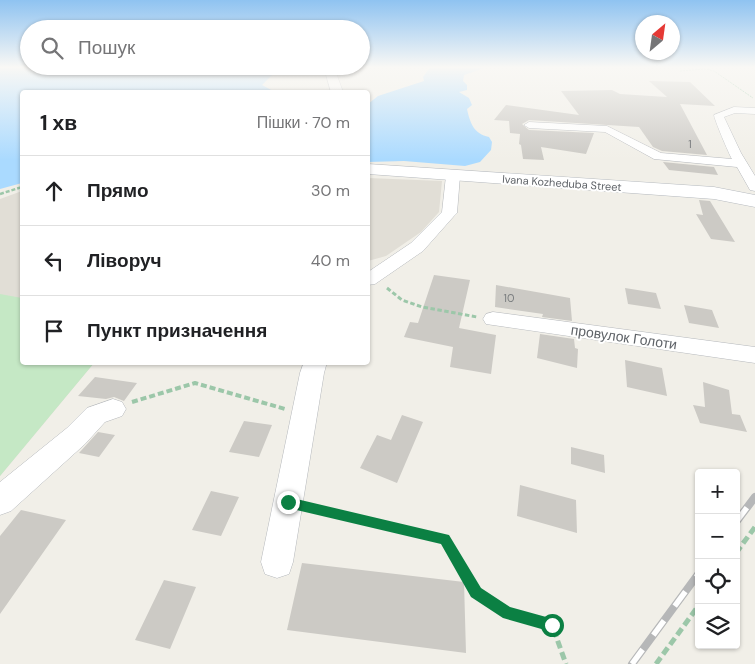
<!DOCTYPE html>
<html lang="uk">
<meta charset="utf-8">
<style>
:root{--surface:#fff;--page:#f2f2f2;--text:#202124;--muted:#757577;--line:#e0e0e0}
body{margin:0;font-family:"DM Sans",sans-serif;background:var(--page);color:var(--text)}
.controls{position:absolute;right:15px;bottom:15px;display:grid;overflow:hidden;border-radius:5px;box-shadow:0 1px 4px #0004}
.controls button{width:45px;height:45px;display:grid;place-items:center;padding:0;border:0;border-bottom:1px solid var(--line);background:var(--surface);color:var(--text);font:25px sans-serif}
.compass{position:absolute;left:635px;top:15px;width:45px;height:45px;border-radius:50%;background:var(--surface);box-shadow:0 1px 4px #0004;rotate:29deg}
.stop{position:absolute;width:15px;height:15px;margin:-11px;border:4px solid #0b8043;border-radius:50%;background:#fff}
.stop.end{background:#0b8043;border-color:#fff;box-shadow:0 1px 5px #0008}
.list{margin:0;padding:0;list-style:none}
h2{display:flex;justify-content:space-between;align-items:center;height:65px;margin:0;padding:0 20px;font-size:21px}
h2 small{font-size:16px;font-weight:400;color:var(--muted)}
.list li{display:grid;grid-template-columns:32px 1fr auto;gap:15px;align-items:center;box-sizing:border-box;height:70px;padding:0 20px;border-top:1px solid var(--line)}
.list b{display:block;font-size:19px;white-space:nowrap}
.list em{font-size:16px;font-style:normal;color:var(--muted)}
.icon{flex:none;width:28px;height:28px;fill:none;stroke:currentColor;stroke-width:2;stroke-linecap:round;stroke-linejoin:round}
.map{position:relative;flex:none;width:755px;height:664px;overflow:hidden}
.search{position:absolute;background:var(--surface);box-shadow:0 1px 4px #0004;left:20px;top:20px;width:350px;height:55px;display:flex;align-items:center;gap:12px;box-sizing:border-box;padding:0 18px;border-radius:28px;color:var(--muted);font-size:19px}
.panel{position:absolute;background:var(--surface);box-shadow:0 1px 4px #0004;left:20px;top:90px;width:350px;height:275px;border-radius:5px}
.map>svg:first-child{display:block}
.education{fill:#e1ded6}
.green{fill:#c5e8c5}
.water{fill:#aadaff}
.building{fill:#cccac5}
.lines{fill:none;stroke-linecap:round;stroke-linejoin:round}
.minor-casing{stroke:#b5b8bc;stroke-width:1}
.secondary-casing{stroke:#b6babf;stroke-width:1}
.path-far4{stroke:#9cc7a9;stroke-width:1;stroke-dasharray:2 1;stroke-linecap:butt}
.path-far3{stroke:#9cc7a9;stroke-width:2.5;stroke-dasharray:4 2;stroke-linecap:butt}
.path-far2{stroke:#9cc7a9;stroke-width:3;stroke-dasharray:4.5 2.5;stroke-linecap:butt}
.path-far1{stroke:#9cc7a9;stroke-width:4;stroke-dasharray:6 3;stroke-linecap:butt}
.path{stroke:#9cc7a9;stroke-width:5;stroke-dasharray:8 4;stroke-linecap:butt}
.minor{fill:#fff;fill-rule:evenodd}
.secondary{fill:#fff;fill-rule:evenodd}
.rail-casing{stroke:#b6b7b8;stroke-width:8}
.rail{stroke:#fff;stroke-width:5.5;stroke-dasharray:18;stroke-linecap:butt}
.route{fill:#0b8043}
.labels{text-anchor:middle;dominant-baseline:central;stroke-width:4;stroke-linejoin:round;paint-order:stroke}
.number-label{font-size:11px;fill:#7a7d7f}
.far-street-label{font-size:11px;fill:#5f6368;stroke:#fff}
.street-label{font-size:14px;fill:#5f6368;stroke:#fff}
</style>
<div class="map">
<svg width="755" height="664" viewBox="0 0 755 664">
<rect width="100%" height="100%" fill="#f1efe8"/>
<path class="education" d="M368 178 442 181 439 212 421 232 386 256 368 261Z
M22 191V362L94 363 0 476V199Z"/>
<path class="green" d="M0 294 22 298V362L94 363 0 476Z"/>
<path class="water" d="M0 67H280L262 85 275 92H22V183L0 189Z
M430 67H487L464 75 463 81 467 85V90L459 92 469 98 472 105 467 109C470 123 474 134 489 137L492 142 491 150 480 162 465 166 404 161 368 162V104L378 96 424 81 423 77Z"/>
<path class="building" d="M649 81 690 82 715 106 680 104 707 155 662 151 653 147 639 127 529 120 522 124 529 130 594 133 586 154 541 147 544 160 523 159 521 145 519 144 520 134 510 133 509 121 494 120 506 105 579 115 561 91 612 90 620 94 667 97Z
M663 162 714 167 718 175 669 170Z
M699 200 710 201 735 242 711 239 696 214 703 215Z
M434 275 470 280 459 328 496 335 491 374 450 367 453 347 404 337 410 322 418 323Z
M496 285 570 298 572 321 542 317 543 314 495 307Z
M625 288 656 293 661 309 628 304Z
M684 305 712 310 719 328 689 323Z
M540 334 574 339 575 348 578 349 577 368 537 358Z
M625 360 662 368 667 396 627 387Z
M95 377 137 383 124 401 114 397 106 399 78 396Z
M703 382 729 390 732 414 740 415 747 432 700 423 693 405 705 407Z
M402 415 423 422 397 483 360 468 377 435 391 440Z
M244 421 272 425 259 457 229 452Z
M98 432 115 435 99 457 79 453Z
M571 447 604 455 605 473 571 464Z
M520 485 576 500 577 533 517 516Z
M211 491 239 497 221 536 192 530Z
M21 510 66 520 0 614V536Z
M302 563 464 582 466 653 287 630Z
M164 580 196 587 170 649 135 640Z"/>
<g class="lines">
<defs>
<path id="minor" d="M734 107 755 108V114L735 113 724 117 741 153 755 176V191L750 190 737 167 654 159 605 132 529 128 524 125 529 122 607 126 661 153 732 159C729 154 714 119 714 115Z
M453 172 460 176 457 213 454 216 423 251 375 284 368 285V272L411 243 442 212 446 176Z
M493 312 755 347V363L486 324 483 319 486 314Z
M304 362H327L324 373 293 562 289 574 277 578 265 574 261 562 300 373Z
M113 399 122 402 126 409 122 416 105 422 85 444 11 511 0 515V482L67 428 87 408Z"/>
<path id="secondary" d="M324 67H334L343 92H331Z
M368 164 714 187 755 195V207L714 199 368 174Z"/>
</defs>
<use href="#minor" class="minor-casing"/>
<use href="#secondary" class="secondary-casing"/>
<path class="path-far4" d="M680 71 706 69 714 71 753 98"/>
<path class="path-far3" d="M0 194 22 187"/>
<path class="path-far2" d="M387 288 402 300 422 307 477 317"/>
<path class="path-far1" d="M132 402 195 383 285 409"/>
<path class="path" d="M311 508 445 539 476 593 507 613 552 625 566 664
M736 553 755 527
M656 664 699 605"/>
<use href="#minor" class="minor"/>
<use href="#secondary" class="secondary"/>
<defs>
<path id="rail" d="M736 522 755 497
M632 664 699 573"/>
</defs>
<use href="#rail" class="rail-casing"/>
<use href="#rail" class="rail"/>
</g>
<linearGradient id="sky" x2="0" y2="1"><stop stop-color="#8fc3f1"/><stop offset="0.42" stop-color="#f9f8f5"/><stop offset="1" stop-color="#f9f8f5" stop-opacity="0"/></linearGradient>
<rect width="755" height="160" fill="url(#sky)"/>
<path class="route" d="M288 497 449 535 481 588 510 607 557 620 559 625 557 630 552 632 503 618 471 597 441 544 288 508 284 506 282 502 284 499Z"/>
<g class="labels">
<g class="number-label">
<text x="690" y="144">1</text>
<text x="509" y="298">10</text>
</g>
<g class="far-street-label">
<text transform="translate(562 183) rotate(4)">Ivana Kozheduba Street</text>
</g>
<g class="street-label">
<text transform="translate(624 337) rotate(8)">провулок Голоти</text>
</g>
</g>
</svg>
<div class="controls">
<button>+</button>
<button>−</button>
<button><svg class="icon" aria-label="locate" viewBox="0 0 24 24"><circle cx="12" cy="12" r="6"/><path d="M12 2v4M12 18v4M2 12h4M18 12h4"/></svg></button>
<button><svg class="icon" aria-label="layers" viewBox="0 0 24 24"><path d="M12 4l9 5-9 5-9-5zM3 14l9 5 9-5"/></svg></button>
</div>
<svg class="compass" viewBox="-18 -18 36 36"><path d="M0-13l5 13h-10z" fill="#e53935"/><path d="M0 13l5-13h-10z" fill="#757577"/></svg>
<div class="stop" style="left:552px;top:625px"></div>
<div class="stop end" style="left:288px;top:502px"></div>
<div class="search"><svg class="icon" aria-label="search" viewBox="0 0 24 24"><circle cx="10" cy="10" r="6"/><path d="M15 15l6 6"/></svg>Пошук</div>
<section class="panel">
<h2>1 хв<small>Пішки · 70 m</small></h2>
<ul class="list">
<li><svg class="icon" aria-label="ahead" viewBox="0 0 24 24"><path d="M12 20V5M6 11l6-6 6 6"/></svg><div><b>Прямо</b></div><em>30 m</em></li>
<li><svg class="icon" aria-label="left" viewBox="0 0 24 24"><path d="M17 20v-9H6M10 6l-5 5 5 5"/></svg><div><b>Ліворуч</b></div><em>40 m</em></li>
<li><svg class="icon" aria-label="arrive" viewBox="0 0 24 24"><path d="M6 21V4h12l-3 4 3 4H6"/></svg><div><b>Пункт призначення</b></div></li>
</ul>
</section>
</div>
